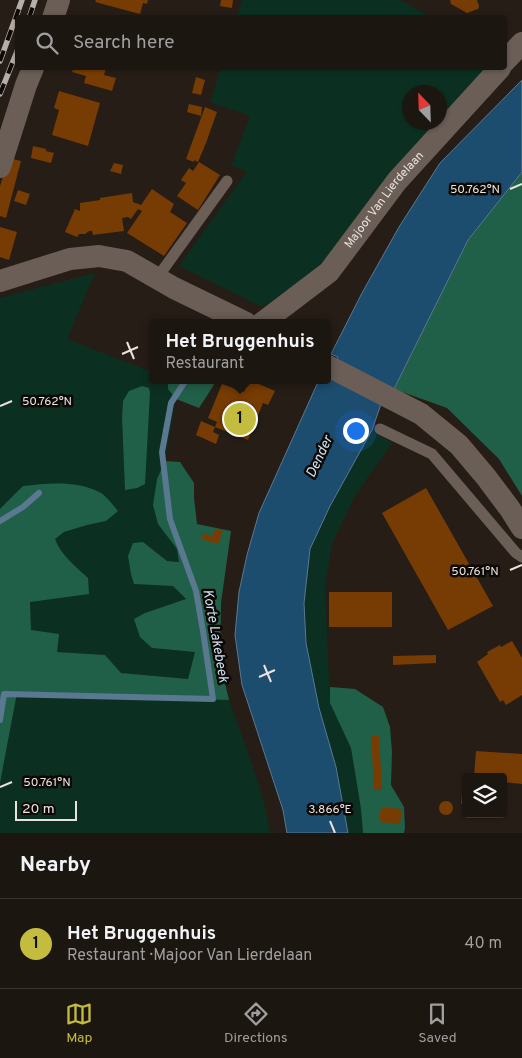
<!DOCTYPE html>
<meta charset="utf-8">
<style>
:root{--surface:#1c1610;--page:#251f19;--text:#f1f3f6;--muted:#a09f9f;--line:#3a3530;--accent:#c4bc3e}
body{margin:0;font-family:Overpass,sans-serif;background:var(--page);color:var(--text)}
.controls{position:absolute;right:15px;bottom:15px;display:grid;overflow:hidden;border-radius:5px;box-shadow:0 1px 4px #0004}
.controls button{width:45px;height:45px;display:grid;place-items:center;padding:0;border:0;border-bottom:1px solid var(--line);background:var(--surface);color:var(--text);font:25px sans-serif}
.compass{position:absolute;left:402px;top:85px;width:45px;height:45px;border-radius:50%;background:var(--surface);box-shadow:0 1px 4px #0004;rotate:337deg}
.scale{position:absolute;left:15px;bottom:12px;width:62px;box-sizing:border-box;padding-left:5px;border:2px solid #e9e2de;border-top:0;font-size:14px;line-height:18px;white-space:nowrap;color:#e9e2de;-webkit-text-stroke:4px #0c0806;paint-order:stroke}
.you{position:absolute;left:355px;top:430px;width:18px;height:18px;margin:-12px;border:4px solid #fff;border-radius:50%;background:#1a73e8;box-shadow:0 0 0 8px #1a73e833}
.badge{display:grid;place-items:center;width:32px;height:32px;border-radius:50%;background:var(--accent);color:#111;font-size:16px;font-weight:700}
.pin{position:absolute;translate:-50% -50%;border:2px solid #fff;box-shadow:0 1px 5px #0006}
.popup{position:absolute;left:149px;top:319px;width:182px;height:65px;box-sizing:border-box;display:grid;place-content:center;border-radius:5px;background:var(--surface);filter:drop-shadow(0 1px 4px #0005);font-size:16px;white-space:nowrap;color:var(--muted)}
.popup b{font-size:19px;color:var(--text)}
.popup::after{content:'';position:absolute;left:50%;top:100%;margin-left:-10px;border:10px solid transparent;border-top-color:var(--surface)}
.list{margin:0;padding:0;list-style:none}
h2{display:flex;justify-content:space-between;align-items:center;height:65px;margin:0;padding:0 20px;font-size:21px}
h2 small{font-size:16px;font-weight:400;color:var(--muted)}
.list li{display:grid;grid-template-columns:32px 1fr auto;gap:15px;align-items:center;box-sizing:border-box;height:90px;padding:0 20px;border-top:1px solid var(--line)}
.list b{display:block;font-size:19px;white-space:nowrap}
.list p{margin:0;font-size:16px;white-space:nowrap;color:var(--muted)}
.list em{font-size:16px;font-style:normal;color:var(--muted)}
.icon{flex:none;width:28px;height:28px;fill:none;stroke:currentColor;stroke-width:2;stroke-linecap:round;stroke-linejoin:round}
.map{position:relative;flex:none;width:522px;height:833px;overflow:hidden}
.search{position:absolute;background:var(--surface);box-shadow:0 1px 4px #0004;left:15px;right:15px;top:15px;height:55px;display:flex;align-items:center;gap:12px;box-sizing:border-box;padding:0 18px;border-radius:5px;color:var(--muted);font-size:19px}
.sheet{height:155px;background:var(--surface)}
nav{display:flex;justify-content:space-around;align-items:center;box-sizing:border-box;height:70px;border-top:1px solid var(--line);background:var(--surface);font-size:14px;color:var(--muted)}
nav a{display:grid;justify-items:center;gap:2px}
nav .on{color:var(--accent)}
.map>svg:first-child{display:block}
.green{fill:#0b3022;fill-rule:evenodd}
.forest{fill:#206048}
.water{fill:#1c4c6e;stroke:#5a7990}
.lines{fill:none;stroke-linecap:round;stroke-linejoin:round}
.stream{stroke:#5a7990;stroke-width:6}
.building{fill:#773c03}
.lane{stroke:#6a5e57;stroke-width:11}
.street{stroke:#6a5e57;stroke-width:22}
.rail-casing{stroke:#b5aea9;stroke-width:5.5}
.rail{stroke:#0c0806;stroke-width:4;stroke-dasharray:11;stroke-linecap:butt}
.ticks{fill:none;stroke:#e9e2de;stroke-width:2}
.labels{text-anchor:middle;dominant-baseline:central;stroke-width:5;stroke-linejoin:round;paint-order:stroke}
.street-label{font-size:12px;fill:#e9e2de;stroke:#0c0806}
.water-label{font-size:14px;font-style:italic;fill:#cee2f3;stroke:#0c0806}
.ticks-label{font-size:12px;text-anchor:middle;fill:#e9e2de;stroke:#0c0806;stroke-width:5;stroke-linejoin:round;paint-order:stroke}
</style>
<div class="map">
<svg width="522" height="833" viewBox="0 0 522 833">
<rect width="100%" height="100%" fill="#261d16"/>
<path class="green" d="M242 0H400L431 17H237Z
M221 68H489L440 121V92H410V122L438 123 339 251 287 292 262 307 179 266 247 171 231 166 250 116 210 102Z
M95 273 67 339 152 372V380H168V389L176 399 165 461 157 479 158 524 177 549 179 562 167 561 143 542 134 584 173 586 186 600 145 613 152 648 195 652 188 679 120 673 105 655 57 652 31 630 30 602 88 578C75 566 61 555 55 539L64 532 87 525 106 521 117 510 0 509V298ZM149 388C155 413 133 464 125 489L122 418 123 401Z
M372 430 392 443 356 494 332 543 325 587 330 703 351 747 361 809 363 833H348L336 767 319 708 306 643 304 603 310 549 330 506Z
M17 692 229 700C244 743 263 787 270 833H0V783Z"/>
<path class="forest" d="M522 172V496L499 459 447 408 394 389 468 240Z
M168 380H217L199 408 176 399 168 389Z
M142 386 149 388 150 393 145 484 137 488 125 490 122 418 123 401 129 391Z
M165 461 180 462 194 483V498L197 524 231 531 221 603 220 662 229 700 17 693 0 783V509L23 486C48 483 78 480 101 493 107 497 113 505 118 511L106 521 87 525 64 532 55 539C61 555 75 566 88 578L89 594 30 602 31 630 59 634 57 652 105 655 121 673 188 679 195 652 152 648 140 637 134 619 145 613 186 599 173 586 134 584 131 574 128 556 133 543 143 542 167 561 179 562 177 549 158 524 153 505 157 479Z
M330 687 355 689 383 707 390 727 392 752 391 785 404 807 405 828 404 833H363L361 809 351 748 330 703Z"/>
<path class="water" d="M522 80V172L468 240 394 389 389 388 380 407 372 430 330 506 310 549 304 603 306 643 319 708 336 767 348 833H287L283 810 242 685 235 635 239 592 247 555 259 513 318 382 322 384 324 380H328V374L338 357 331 354 362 293 399 227 440 163Z"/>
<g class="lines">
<path class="stream" d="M0 521 23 507 39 493
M0 720 4 694 213 699 203 631 196 591 170 519 162 452 171 403 186 380"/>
</g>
<path class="building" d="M96 0H148L147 4 143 3 140 14 95 2Z
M221 0H233L232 8 220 6Z
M450 0H477L479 6 478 9 467 13 451 4Z
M68 68H106L104 75 116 78 112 91 84 83 86 76 72 72 73 69Z
M196 77 205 80 201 95 192 93Z
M59 91 100 103 88 146 52 135 59 110 54 108Z
M189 104 202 107 201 116 187 112Z
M205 107 217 112 206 143 198 162 194 160V162L186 159Z
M33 146 46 149V151L54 153 51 163 31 158Z
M9 158 21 161 6 218 0 216V186Z
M199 162 220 175 198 210 177 196 186 183 181 180 189 168 193 171Z
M114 163 123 165 121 174 110 171Z
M152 189 174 204 170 212 187 223 164 256 127 233 142 211 138 209 131 219 128 217 122 218 124 231 93 235 92 231H89L85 234H79L77 237 65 232 75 209 80 211V203L100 200V198L132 193 133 202 141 205Z
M18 190 30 194 26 205 14 201Z
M0 227 17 232 9 260 0 257Z
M249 380 275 391 268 405 263 403 248 440 215 427 217 422 208 418 222 384 244 392Z
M201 421 215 427 213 432 219 435 216 444 196 435Z
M426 488 493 606 448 630 382 513Z
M215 529 223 531 218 544 202 539 203 533 213 536Z
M329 592H392V627H329Z
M512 641 522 658V695L506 705 503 700 500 702 477 662 488 654 487 652 500 645 501 647Z
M436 655V663L393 665V656Z
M371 735H379L382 789 374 790Z
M476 751 522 754V784L503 782V777H474Z
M463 779 466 780V805L461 804Z
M439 808a7 7 0 1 1 14 0a7 7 0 1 1-14 0Z
M381 807 402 809 400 824 379 822Z"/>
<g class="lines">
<path class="lane" d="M157 278 227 181
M380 429 432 454 516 553 522 557"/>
<g class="street">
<path d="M53 18 59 0"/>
<path d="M504 62 522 43"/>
<path d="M0 167 26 85 33 68"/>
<path d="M0 281 70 259 99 256 127 261 174 288 246 323"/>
<path id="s1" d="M262 323 329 272 397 181 500 68"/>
<path d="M328 366 421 414 459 445 486 477 510 509 522 528"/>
</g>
<defs>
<path id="rail" d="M29 18 35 0
M0 61 22 0
M0 94 18 49"/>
</defs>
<use href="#rail" class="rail-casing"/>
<use href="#rail" class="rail"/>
</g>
<path class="ticks" d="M510 189 522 184M127 342 134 359M122 354 138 347M0 406 12 401M510 570 522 565M264 665 271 682M259 677 275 670M0 787 12 782M330 821 335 833"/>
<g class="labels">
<g class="street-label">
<text stroke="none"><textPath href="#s1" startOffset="175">Majoor Van Lierdelaan</textPath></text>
</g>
<g class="water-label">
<text transform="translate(320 457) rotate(-65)">Dender</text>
<text transform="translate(215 636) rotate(80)">Korte Lakebeek</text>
</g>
</g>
<g class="ticks-label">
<text x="475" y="193">50.762°N</text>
<text x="47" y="405">50.762°N</text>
<text x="475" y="575">50.761°N</text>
<text x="47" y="786">50.761°N</text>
<text x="330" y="813">3.866°E</text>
</g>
</svg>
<div class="controls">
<button><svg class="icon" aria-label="layers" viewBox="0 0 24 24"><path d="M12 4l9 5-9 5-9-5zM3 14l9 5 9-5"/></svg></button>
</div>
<svg class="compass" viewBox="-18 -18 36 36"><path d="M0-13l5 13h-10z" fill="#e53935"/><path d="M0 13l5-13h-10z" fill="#a09f9f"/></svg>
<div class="scale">20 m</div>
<div class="you"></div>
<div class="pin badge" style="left:240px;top:419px">1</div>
<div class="popup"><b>Het Bruggenhuis</b>Restaurant</div>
<div class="search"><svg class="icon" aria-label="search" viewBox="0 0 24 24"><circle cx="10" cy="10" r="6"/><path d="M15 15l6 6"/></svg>Search here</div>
</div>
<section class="sheet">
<h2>Nearby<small></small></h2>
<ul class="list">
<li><span class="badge">1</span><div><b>Het Bruggenhuis</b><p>Restaurant · Majoor Van Lierdelaan</p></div><em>40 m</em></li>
</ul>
</section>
<nav>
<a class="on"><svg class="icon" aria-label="map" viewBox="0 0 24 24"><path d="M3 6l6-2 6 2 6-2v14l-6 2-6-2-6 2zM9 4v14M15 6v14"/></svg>Map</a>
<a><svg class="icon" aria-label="directions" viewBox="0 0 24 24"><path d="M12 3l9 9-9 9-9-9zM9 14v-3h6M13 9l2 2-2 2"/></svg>Directions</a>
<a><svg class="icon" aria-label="saved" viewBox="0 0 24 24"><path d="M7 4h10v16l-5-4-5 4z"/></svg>Saved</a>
</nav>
